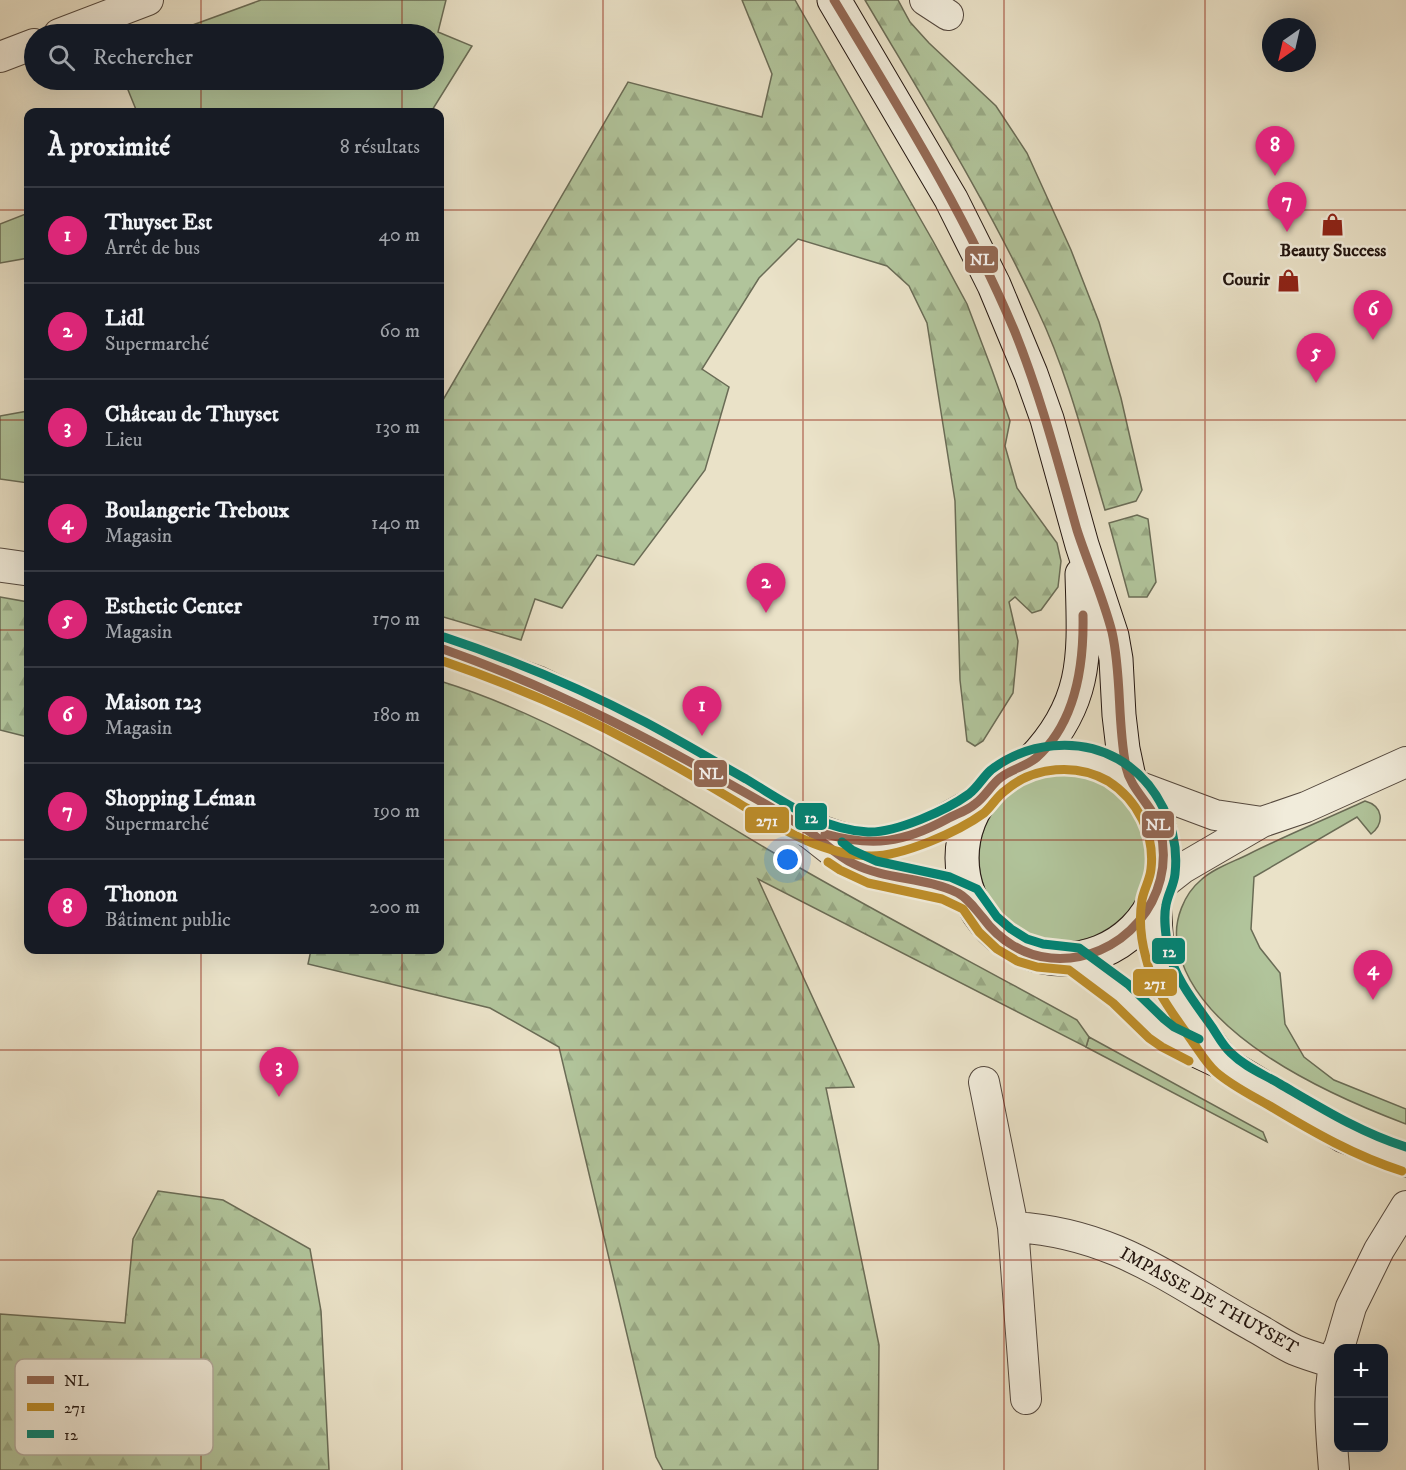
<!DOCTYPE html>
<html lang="fr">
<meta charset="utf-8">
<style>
:root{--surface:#171b24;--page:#242831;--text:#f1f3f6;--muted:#9ea1a6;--line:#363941;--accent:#db2777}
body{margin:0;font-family:"IM FELL DW Pica",serif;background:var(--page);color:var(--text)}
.controls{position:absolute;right:18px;bottom:18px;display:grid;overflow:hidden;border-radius:12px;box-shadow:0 6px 24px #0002}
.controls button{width:54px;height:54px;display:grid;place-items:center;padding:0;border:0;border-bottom:2px solid var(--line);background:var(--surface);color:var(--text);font:30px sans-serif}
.compass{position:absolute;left:1262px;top:18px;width:54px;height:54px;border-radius:50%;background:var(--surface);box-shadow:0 6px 24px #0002;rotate:214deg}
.you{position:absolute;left:788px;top:860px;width:21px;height:21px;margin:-15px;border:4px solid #fff;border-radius:50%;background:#1a73e8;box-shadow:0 0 0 9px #1a73e833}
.badge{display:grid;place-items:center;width:39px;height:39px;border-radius:50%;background:var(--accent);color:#fff;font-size:20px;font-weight:700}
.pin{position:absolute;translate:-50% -50px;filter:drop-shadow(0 2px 3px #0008)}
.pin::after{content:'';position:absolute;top:32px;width:21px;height:18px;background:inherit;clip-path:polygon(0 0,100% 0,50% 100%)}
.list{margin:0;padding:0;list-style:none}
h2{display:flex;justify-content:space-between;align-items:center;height:78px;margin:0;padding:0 24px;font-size:26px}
h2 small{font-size:20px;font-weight:400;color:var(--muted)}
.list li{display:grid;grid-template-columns:39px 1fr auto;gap:18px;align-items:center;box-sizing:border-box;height:96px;padding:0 24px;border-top:2px solid var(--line)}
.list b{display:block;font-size:22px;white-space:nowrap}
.list p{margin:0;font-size:20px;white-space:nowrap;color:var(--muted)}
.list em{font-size:20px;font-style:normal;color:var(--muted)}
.icon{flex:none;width:33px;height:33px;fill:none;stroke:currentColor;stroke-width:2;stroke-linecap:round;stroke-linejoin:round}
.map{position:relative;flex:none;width:1406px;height:1470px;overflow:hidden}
.search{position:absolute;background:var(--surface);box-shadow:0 6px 24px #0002;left:24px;top:24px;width:420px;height:66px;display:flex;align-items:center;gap:15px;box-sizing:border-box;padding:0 21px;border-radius:33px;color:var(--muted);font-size:22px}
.panel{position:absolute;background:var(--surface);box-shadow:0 6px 24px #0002;left:24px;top:108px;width:420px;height:846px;border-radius:12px}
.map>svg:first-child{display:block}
.green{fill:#b1c49b;stroke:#6a6c56;stroke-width:1.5}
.forest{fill:url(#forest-firs);stroke:#6a6c56;stroke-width:1.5}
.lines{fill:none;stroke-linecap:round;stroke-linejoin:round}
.minor-casing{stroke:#54483e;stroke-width:32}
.tertiary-casing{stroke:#54483e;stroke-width:35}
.secondary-casing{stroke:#221510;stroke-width:35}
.minor{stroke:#f1ecdb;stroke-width:30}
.tertiary{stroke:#f1ecdb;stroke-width:33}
.secondary{stroke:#f1ecdb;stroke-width:33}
.bus-1-casing{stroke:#f1ecdb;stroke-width:14}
.bus-2-casing{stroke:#f1ecdb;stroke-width:14}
.bus-3-casing{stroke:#f1ecdb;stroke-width:14}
.bus-1{stroke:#946955;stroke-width:9}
.bus-2{stroke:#bd8d29;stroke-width:9}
.bus-3{stroke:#008475;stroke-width:9}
.grid{fill:none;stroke:#8f2418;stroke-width:1.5;stroke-opacity:0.55}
.labels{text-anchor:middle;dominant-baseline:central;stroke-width:5;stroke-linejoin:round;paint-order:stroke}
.poi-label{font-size:18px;font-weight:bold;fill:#221510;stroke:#f1ecdb}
.street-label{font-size:18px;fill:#221510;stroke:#f1ecdb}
.key{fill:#f1ecdb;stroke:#b3ac9e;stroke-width:1.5}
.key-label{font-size:16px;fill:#221510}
.line-badge{stroke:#f1ecdb;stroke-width:2}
.badge-label{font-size:16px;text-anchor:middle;font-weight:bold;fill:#fff}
</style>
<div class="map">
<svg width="1406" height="1470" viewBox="0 0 1406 1470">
<defs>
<pattern id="forest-firs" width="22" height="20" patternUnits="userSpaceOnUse" patternTransform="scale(1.5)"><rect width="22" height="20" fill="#b1c49b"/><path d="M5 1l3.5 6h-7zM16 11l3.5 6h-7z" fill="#98a884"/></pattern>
</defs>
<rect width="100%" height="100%" fill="#eae2c8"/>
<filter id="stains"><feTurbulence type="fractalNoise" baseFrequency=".00333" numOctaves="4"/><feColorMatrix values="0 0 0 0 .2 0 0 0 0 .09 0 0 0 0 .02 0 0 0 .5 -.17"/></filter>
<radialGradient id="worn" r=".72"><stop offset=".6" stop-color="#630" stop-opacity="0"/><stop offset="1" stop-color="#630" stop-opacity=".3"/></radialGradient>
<path class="green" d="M261 0H446L438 32 472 46 431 112H137L124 80H434V34H168Z
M28 213V258L0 263V224Z
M28 411V483L0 479V416Z
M979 858a84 84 0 1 1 168 0a84 84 0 1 1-168 0Z
M1365 801C1383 806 1385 823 1371 834L1357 817 1254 877 1251 929 1260 948 1280 973 1285 1024 1304 1057 1334 1080 1406 1109V1124C1329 1095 1189 1033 1177 941 1174 920 1184 894 1201 880 1214 868 1233 862 1249 854 1287 835 1326 819 1365 801Z
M1089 1037 1263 1132 1267 1142 1086 1047Z"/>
<path class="forest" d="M742 0H795L933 241 967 304 992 370 1010 421 1005 446 1017 488 1057 543 1061 561 1058 587 1041 610 1032 613 1015 597 1009 602 1018 641 1013 693 983 741 975 746 967 741 960 680 955 501 927 323 909 286 887 266 798 239 759 278 702 369 729 387 705 470 634 565 597 555 562 608 535 599 521 640 440 616V405L628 82 762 117 772 74Z
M865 0H898L910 22 929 43 996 106 1027 153 1071 250 1099 322 1121 398 1142 490 1136 501 1105 510C1085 443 1068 374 1038 311 988 203 925 102 865 0Z
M1137 515 1148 519 1156 582 1147 597H1129L1109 523Z
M0 597 28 602V737L0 730Z
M440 681C560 718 666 789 774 853 873 911 976 964 1077 1020L1089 1037 1086 1047 758 879 854 1087 826 1088 879 1345 878 1470H663L656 1457 559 1047 490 1008 308 964 311 950H440Z
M158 1191 223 1200 310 1249 321 1311 329 1470H0V1314L125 1323 133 1239Z"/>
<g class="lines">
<defs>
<path id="minor" d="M925 0 948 15
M59 34 148 0
M0 57 34 44
M1132 784 1215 815 1262 822
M1160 886 1183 868 1262 822 1306 807 1406 762
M984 1082 1013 1227
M1339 1348 1351 1307 1379 1250 1406 1206
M1026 1399 1013 1227C1112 1232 1169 1279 1251 1325 1266 1333 1280 1343 1295 1350 1307 1355 1321 1359 1334 1363
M1334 1470C1331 1429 1326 1389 1338 1349"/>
<path id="tertiary" d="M0 565 28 569
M440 648 538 683 597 711 691 761 804 827 846 860 872 872 946 888 971 899
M823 833C839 839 856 844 873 844 911 843 946 820 978 802"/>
<path id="secondary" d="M834 0 951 199 994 285 1031 374 1047 419 1082 545 1112 636 1116 659 1119 715 1123 749 1130 782
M962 858a101 101 0 1 1 202 0a101 101 0 1 1-202 0Z
M1032 761C1090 701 1084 651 1082 574
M1154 901 1157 951 1168 985 1222 1061
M1073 958 1121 994 1156 1028 1168 1037 1223 1063 1344 1136 1406 1160"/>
</defs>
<use href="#minor" class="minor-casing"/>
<use href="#tertiary" class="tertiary-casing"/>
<use href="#secondary" class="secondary-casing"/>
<use href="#minor" class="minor"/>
<use href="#tertiary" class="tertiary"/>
<use href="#secondary" class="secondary"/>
<defs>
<path id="bus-1" d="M440 648C558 689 664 746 772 808 785 816 798 823 810 832 825 843 837 856 854 864 887 880 925 877 958 893 969 899 975 909 983 918 999 940 1024 956 1051 958 1121 964 1178 898 1160 829 1153 805 1131 791 1126 767 1117 722 1122 676 1112 632 1103 597 1088 564 1077 530 1058 463 1041 397 1015 332 966 215 899 108 834 0
M825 834C873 847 903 843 947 819 956 814 967 811 975 804 985 797 991 785 1000 778 1011 769 1025 767 1036 758 1076 723 1084 665 1083 615"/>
<path id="bus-2" d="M440 660C507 683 572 710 635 744 669 762 702 781 735 801 777 826 820 855 871 856 903 856 958 832 984 813 992 806 997 796 1006 790 1034 766 1077 763 1108 781 1138 800 1155 835 1151 869 1150 880 1144 889 1142 900 1139 918 1141 940 1146 958 1153 989 1174 1015 1192 1041 1200 1052 1206 1063 1216 1072 1232 1086 1251 1095 1270 1106 1313 1132 1355 1156 1402 1171
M828 862 840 870 868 883 942 899 963 909 979 932 997 949 1017 961 1037 967 1069 970 1113 1003 1149 1038 1162 1047 1189 1061"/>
<path id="bus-3" d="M444 637C513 660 580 688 645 722 679 740 712 760 746 779 784 802 822 830 868 832 896 833 947 810 969 794 978 787 983 777 991 770 1027 742 1079 737 1118 759 1158 782 1180 829 1175 874 1174 885 1168 894 1166 905 1163 919 1166 936 1168 949 1175 979 1195 1003 1212 1027 1218 1036 1223 1046 1231 1053 1245 1067 1263 1074 1280 1084 1321 1108 1361 1133 1406 1147
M842 842 852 850 876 861 950 877 977 889 997 917 1011 929 1027 939 1043 944 1079 948 1128 984 1164 1019 1174 1027 1199 1039"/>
</defs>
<use href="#bus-1" class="bus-1-casing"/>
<use href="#bus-2" class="bus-2-casing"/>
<use href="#bus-3" class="bus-3-casing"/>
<use href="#bus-1" class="bus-1"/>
<use href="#bus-2" class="bus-2"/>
<use href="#bus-3" class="bus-3"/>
</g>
<path class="grid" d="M201 0V34M402 0V34M603 0V1470M803 0V1470M1004 0V1470M1205 0V1470M201 80V112M402 80V112M0 210H28M440 210H1406M0 420H28M440 420H1406M0 630H28M440 630H1406M0 840H28M440 840H1406M201 950V1470M402 950V1470M0 1050H1406M0 1260H1406"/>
<defs>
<symbol id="shop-bare" viewBox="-9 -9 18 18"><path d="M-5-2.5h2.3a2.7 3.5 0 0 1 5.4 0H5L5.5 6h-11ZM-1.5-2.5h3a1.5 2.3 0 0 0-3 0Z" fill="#8f2418" stroke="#f1ecdb" stroke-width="2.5" paint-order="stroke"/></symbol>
</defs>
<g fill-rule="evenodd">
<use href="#shop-bare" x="1316" y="208" width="33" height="33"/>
<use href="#shop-bare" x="1272" y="264" width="33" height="33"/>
</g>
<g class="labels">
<g class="poi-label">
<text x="1333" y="251">Beauty Success</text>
<text x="1270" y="280" text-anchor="end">Courir</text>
</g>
<g class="street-label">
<text transform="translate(1209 1301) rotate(29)">IMPASSE DE THUYSET</text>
</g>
</g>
<rect x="15" y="1359" width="198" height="96" rx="9" class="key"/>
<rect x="27" y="1376" width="27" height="8" fill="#946955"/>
<rect x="27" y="1403" width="27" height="8" fill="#bd8d29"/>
<rect x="27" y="1430" width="27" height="8" fill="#008475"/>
<g class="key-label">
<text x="64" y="1386">NL</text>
<text x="64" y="1413">271</text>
<text x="64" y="1440">12</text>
</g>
<g class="line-badge">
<rect x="964" y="245" width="35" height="29" rx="6" fill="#946955"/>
<rect x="693" y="759" width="35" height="29" rx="6" fill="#946955"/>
<rect x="794" y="802" width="34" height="29" rx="6" fill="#008475"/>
<rect x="744" y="806" width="46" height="28" rx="6" fill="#bd8d29"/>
<rect x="1141" y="810" width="34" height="29" rx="6" fill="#946955"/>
<rect x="1151" y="937" width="35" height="28" rx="6" fill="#008475"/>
<rect x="1132" y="968" width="46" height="29" rx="6" fill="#bd8d29"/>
</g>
<g class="badge-label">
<text x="982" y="265">NL</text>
<text x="711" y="779">NL</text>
<text x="811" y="823">12</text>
<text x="767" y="826">271</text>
<text x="1158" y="830">NL</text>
<text x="1169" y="957">12</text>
<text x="1155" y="989">271</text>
</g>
<rect width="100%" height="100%" filter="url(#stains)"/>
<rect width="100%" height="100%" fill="url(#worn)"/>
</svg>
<div class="controls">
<button>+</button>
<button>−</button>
</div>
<svg class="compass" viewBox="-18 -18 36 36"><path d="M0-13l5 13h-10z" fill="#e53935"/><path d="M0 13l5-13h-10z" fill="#9ea1a6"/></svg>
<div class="you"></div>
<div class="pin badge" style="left:702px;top:736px">1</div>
<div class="pin badge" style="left:766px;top:613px">2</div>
<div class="pin badge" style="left:279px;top:1097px">3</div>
<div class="pin badge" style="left:1373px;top:1000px">4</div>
<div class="pin badge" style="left:1316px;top:383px">5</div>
<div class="pin badge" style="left:1373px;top:340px">6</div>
<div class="pin badge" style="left:1287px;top:232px">7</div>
<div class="pin badge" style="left:1275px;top:176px">8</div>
<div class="search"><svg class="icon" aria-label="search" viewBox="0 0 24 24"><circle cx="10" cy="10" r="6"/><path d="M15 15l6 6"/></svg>Rechercher</div>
<section class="panel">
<h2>À proximité<small>8 résultats</small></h2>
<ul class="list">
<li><span class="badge">1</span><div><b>Thuyset Est</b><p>Arrêt de bus</p></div><em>40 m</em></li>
<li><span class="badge">2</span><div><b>Lidl</b><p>Supermarché</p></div><em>60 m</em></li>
<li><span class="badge">3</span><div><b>Château de Thuyset</b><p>Lieu</p></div><em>130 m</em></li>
<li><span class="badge">4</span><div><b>Boulangerie Treboux</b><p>Magasin</p></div><em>140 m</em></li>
<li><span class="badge">5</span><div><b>Esthetic Center</b><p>Magasin</p></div><em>170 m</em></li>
<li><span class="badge">6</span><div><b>Maison 123</b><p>Magasin</p></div><em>180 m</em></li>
<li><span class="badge">7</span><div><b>Shopping Léman</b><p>Supermarché</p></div><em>190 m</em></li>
<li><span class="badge">8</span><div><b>Thonon</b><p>Bâtiment public</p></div><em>200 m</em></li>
</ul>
</section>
</div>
